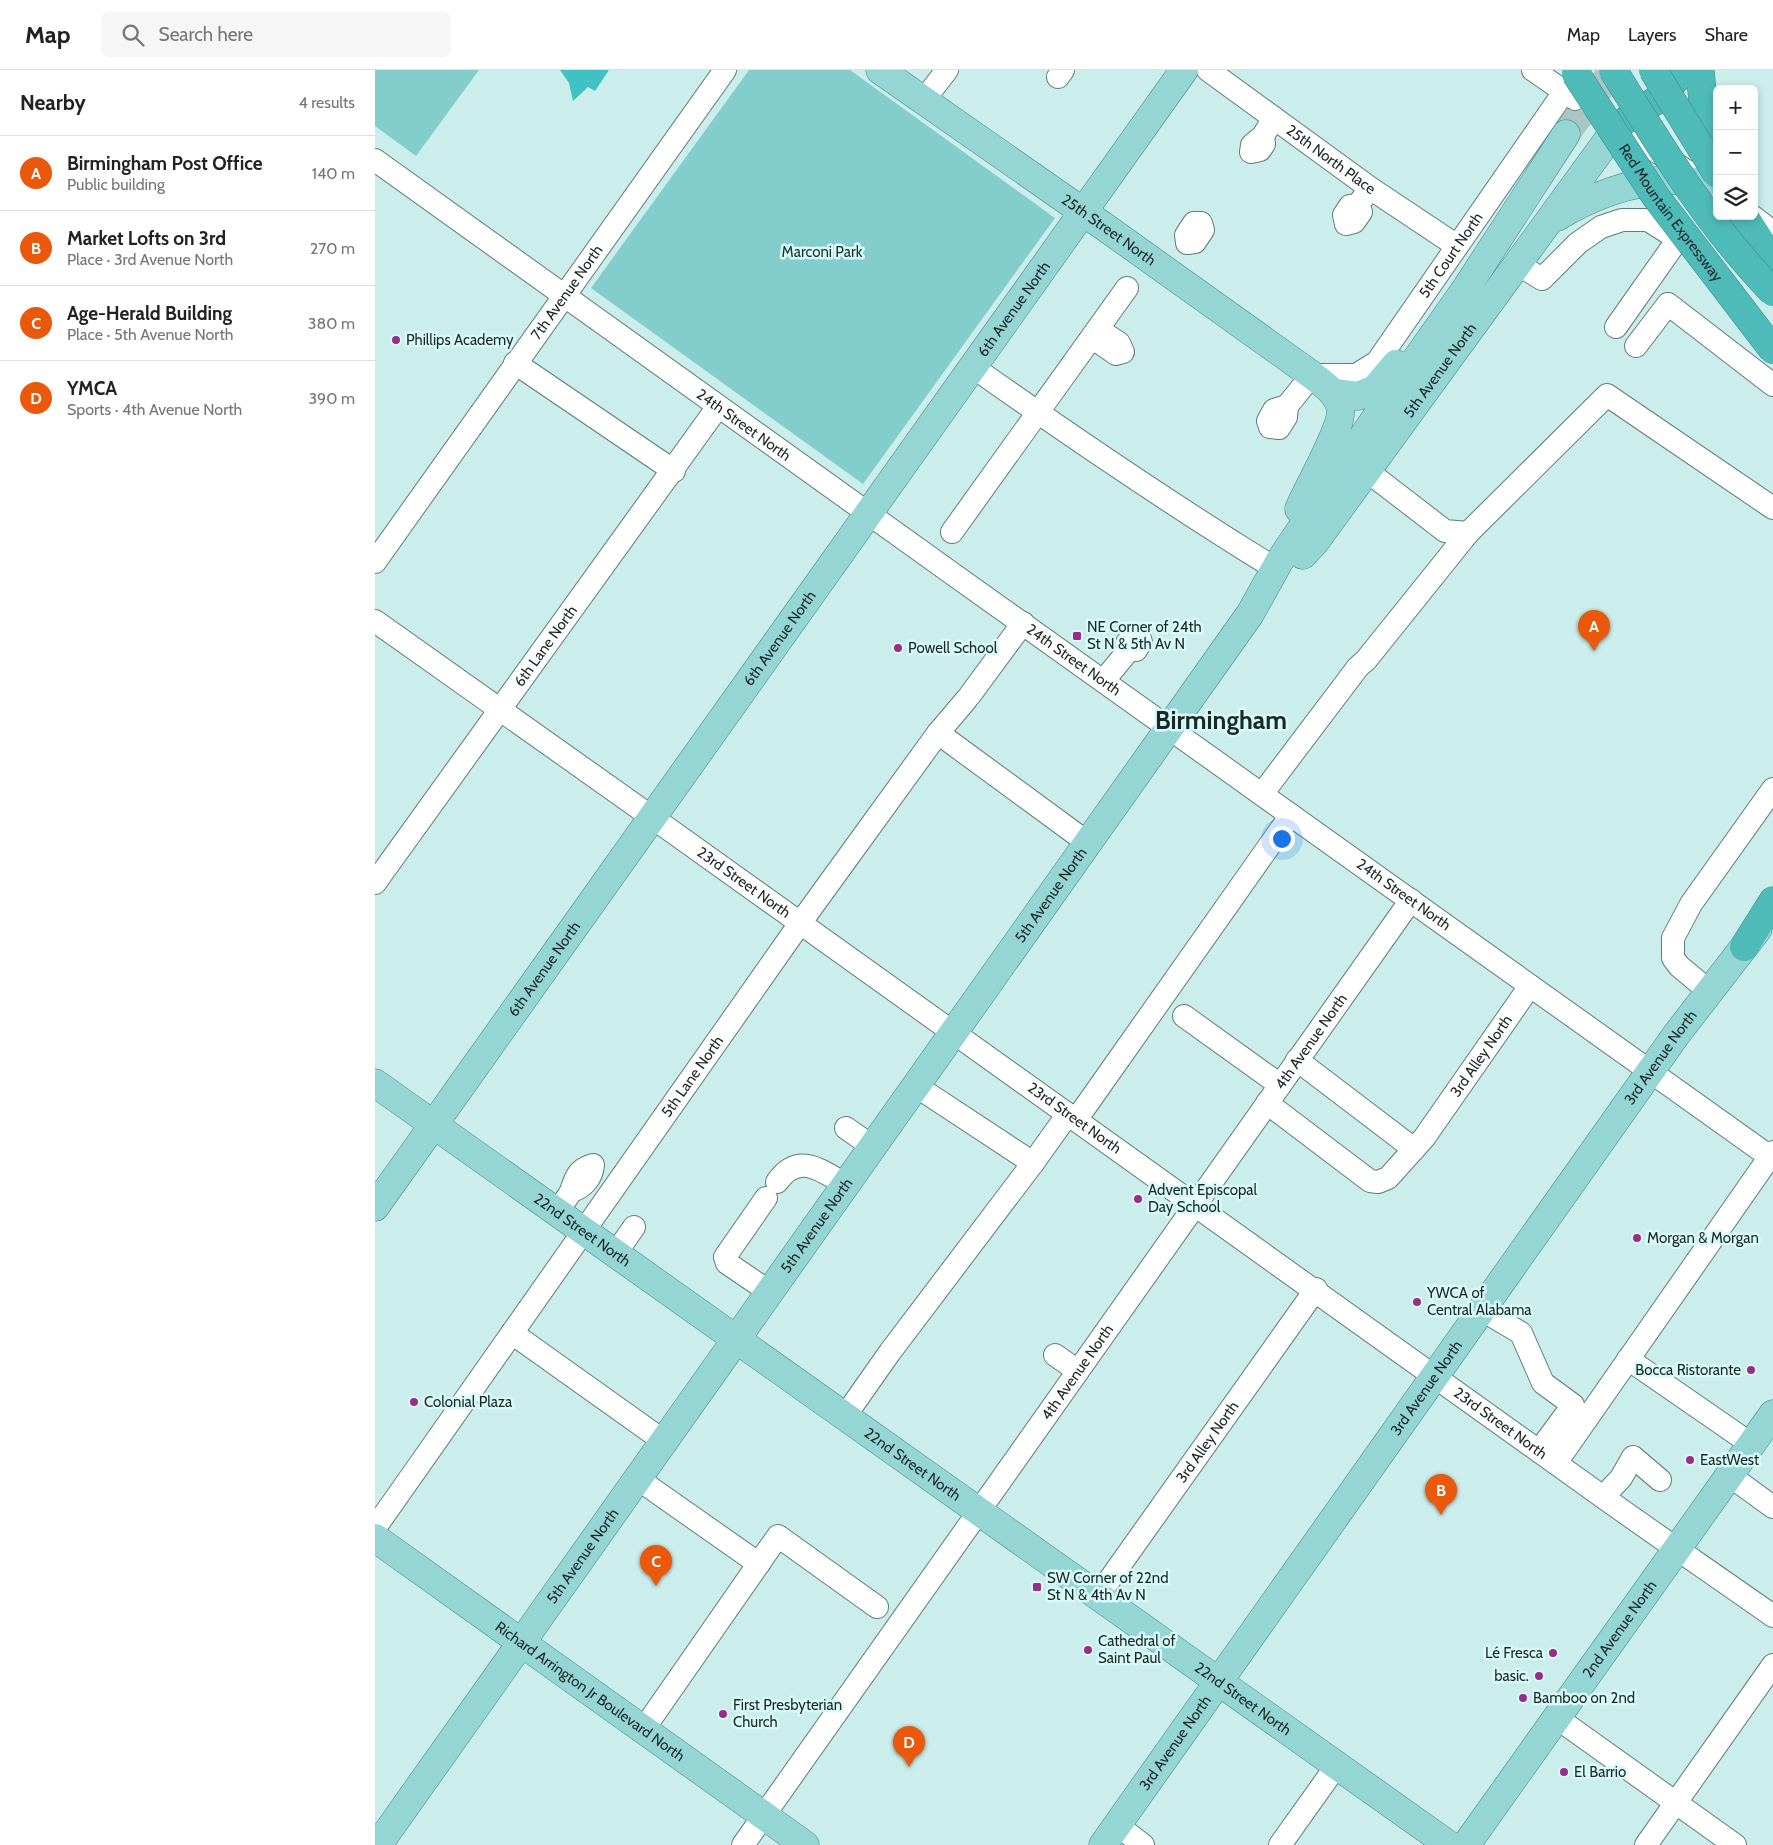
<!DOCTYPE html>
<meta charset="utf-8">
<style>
:root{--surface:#fff;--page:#f6f6f6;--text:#222;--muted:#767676;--line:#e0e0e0;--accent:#ea580c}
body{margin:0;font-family:Cabin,sans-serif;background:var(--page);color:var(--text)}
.controls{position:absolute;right:15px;top:15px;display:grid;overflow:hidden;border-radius:8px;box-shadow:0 2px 8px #0003}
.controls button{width:45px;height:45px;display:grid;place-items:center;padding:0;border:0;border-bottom:1px solid var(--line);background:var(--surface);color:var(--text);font:25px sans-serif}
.you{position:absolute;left:906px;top:768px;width:18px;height:18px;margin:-12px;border:4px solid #fff;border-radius:50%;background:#1a73e8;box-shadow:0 0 0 8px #1a73e833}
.badge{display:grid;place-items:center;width:32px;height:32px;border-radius:50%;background:var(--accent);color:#fff;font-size:16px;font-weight:700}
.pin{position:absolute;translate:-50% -41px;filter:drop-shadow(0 1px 2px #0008)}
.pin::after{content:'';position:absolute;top:26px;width:18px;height:15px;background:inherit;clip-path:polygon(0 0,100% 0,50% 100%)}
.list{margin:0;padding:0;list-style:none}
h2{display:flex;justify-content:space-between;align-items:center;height:65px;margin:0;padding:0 20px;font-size:21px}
h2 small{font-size:16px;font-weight:400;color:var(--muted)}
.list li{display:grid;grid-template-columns:32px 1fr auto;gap:15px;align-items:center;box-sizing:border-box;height:75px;padding:0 20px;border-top:1px solid var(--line)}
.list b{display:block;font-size:19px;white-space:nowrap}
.list p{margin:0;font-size:16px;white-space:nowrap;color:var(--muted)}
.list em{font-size:16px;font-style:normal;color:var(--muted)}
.icon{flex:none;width:28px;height:28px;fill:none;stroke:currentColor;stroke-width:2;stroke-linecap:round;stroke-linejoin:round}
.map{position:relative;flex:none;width:1398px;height:1775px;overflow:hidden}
header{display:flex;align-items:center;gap:30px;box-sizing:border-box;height:70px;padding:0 25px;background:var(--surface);border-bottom:1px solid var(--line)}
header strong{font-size:24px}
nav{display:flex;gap:28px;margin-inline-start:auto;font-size:18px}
.search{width:350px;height:45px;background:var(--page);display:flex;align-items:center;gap:12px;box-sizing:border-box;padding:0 18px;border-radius:8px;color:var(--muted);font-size:19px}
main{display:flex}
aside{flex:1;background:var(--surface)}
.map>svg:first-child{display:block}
.green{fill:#83cdcc}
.water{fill:#3fc2c1}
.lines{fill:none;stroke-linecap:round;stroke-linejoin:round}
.major-tunnel{stroke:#a8c6c4;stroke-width:28;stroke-dasharray:28 14;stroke-linecap:butt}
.minor-casing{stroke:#5e7d7c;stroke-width:24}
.major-casing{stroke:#3d8886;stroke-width:29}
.highway-casing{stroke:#3d8886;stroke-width:29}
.minor{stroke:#fff;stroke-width:22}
.major{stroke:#95d6d5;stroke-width:28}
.highway{stroke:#4fbbb9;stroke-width:28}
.highway-bridge-casing{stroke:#3d8886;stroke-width:29;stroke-linecap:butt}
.highway-bridge{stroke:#4fbbb9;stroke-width:28}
.poi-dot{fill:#992d8e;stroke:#d8faf9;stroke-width:2}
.labels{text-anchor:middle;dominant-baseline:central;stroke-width:5;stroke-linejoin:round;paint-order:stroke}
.street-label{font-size:15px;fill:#1b2828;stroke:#d8faf9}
.park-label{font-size:15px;fill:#1b3131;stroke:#d8faf9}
.poi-label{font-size:15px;fill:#1b2828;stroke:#d8faf9;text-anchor:start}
.town-label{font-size:25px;font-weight:bold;fill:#1b2828;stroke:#d8faf9}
</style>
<header>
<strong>Map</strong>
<div class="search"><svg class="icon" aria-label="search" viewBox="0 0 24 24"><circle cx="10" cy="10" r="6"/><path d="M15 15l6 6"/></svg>Search here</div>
<nav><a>Map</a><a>Layers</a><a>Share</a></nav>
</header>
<main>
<aside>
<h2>Nearby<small>4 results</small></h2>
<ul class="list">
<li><span class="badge">A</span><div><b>Birmingham Post Office</b><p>Public building</p></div><em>140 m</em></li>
<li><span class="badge">B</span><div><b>Market Lofts on 3rd</b><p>Place · 3rd Avenue North</p></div><em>270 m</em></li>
<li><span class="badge">C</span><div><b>Age-Herald Building</b><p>Place · 5th Avenue North</p></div><em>380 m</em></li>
<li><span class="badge">D</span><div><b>YMCA</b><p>Sports · 4th Avenue North</p></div><em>390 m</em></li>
</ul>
</aside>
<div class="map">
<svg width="1398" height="1775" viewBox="0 0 1398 1775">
<rect width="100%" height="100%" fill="#cbedeb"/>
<path class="green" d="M0 0H104L41 86 0 56Z
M374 0H475L680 148 488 414 216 218Z"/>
<path class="water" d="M185 0H234L220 21 213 17 198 31 194 13Z"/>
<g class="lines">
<path class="major-tunnel" d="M1191 64 1238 0"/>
<defs>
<g id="minor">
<path id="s1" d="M833 0 995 118 1082 176"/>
<path d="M1158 0 1200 29"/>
<path d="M683 7 688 0"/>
<path d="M548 31 572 0"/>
<path d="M1232 49 1342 121"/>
<path d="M888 66 889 74 885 80 876 82 877 75 888 66 899 48"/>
<path id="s2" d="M0 90C464 426 933 754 1398 1089"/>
<path d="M983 135 986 142 979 152 971 154 969 145 975 136 983 135 995 118"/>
<path d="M1377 146 1398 162"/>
<path d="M819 153H826L828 160 820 172 812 173 811 165Z"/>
<path d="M1144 195 1167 209 1203 173 1226 157 1247 150H1273L1303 169 1241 257"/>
<path d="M718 268 741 284 748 282 744 273 724 260"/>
<path d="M1261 276 1293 234 1398 315"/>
<path d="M140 293 299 401"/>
<path d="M598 297C697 367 797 435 901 499"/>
<path id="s3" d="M912 336 911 347 904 358 895 357 893 351 899 340 912 336 937 305H981L1002 292 1189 22"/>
<path d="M992 401 1070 461 1093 463 1232 325 1398 438"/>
<path d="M577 462 752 218"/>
<path id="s4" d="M0 492 350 0"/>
<path id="s5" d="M0 551C406 838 811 1127 1214 1417 1275 1461 1337 1503 1398 1546"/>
<path d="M757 566H764L766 572 761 580H754L752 573Z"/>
<path d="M729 610 754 580"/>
<path d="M595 625 648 553"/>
<path d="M563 663 591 630"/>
<path d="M887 724 983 597 991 590 1093 463"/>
<path id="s6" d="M0 813 342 338"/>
<path d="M1335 922 1304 896 1298 888V868L1316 834 1398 719"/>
<path d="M809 946 905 1015"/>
<path d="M922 990 1039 1079"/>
<path id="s7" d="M892 1033 995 1111 1003 1112 1013 1108 1049 1068 1155 916"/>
<path d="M701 1050 916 745"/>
<path d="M471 1058 498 1077"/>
<path d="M658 1093 693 1044"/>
<path d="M402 1112C424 1081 447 1101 471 1115"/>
<path d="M391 1128 350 1187 352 1193 396 1223"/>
<path d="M182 1141C186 1135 193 1128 196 1121 201 1107 202 1100 218 1095 217 1108 208 1118 196 1121"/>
<path d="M241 1183 259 1157"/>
<path d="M1107 1240 1146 1263 1168 1313 1198 1335 1164 1381"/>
<path d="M137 1263 290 1372"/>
<path d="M680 1285 703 1301"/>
<path d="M1253 1289 1376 1374"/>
<path d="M470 1346 515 1282 658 1093 541 1016"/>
<path d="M1181 1393 1398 1082"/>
<path d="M1354 1405 1398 1437"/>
<path d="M263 1409 384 1494"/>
<path d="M1228 1427 1246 1408 1258 1387 1285 1410"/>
<path id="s8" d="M0 1458 426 852 563 663 713 773"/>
<path id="s9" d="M723 1526 941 1219"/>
<path d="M1182 1648 1360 1775"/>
<path d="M268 1660 403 1466 502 1537"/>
<path d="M742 1755 768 1775"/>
<path id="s10" d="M368 1775 1036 830"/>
<path d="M905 1775 962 1695"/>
<path d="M1271 1775 1398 1595"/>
</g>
<g id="major">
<path id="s11" d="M505 0 727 155 937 305C948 314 961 322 965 336 971 354 932 418 924 439"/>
<path d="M1182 147C1215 127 1256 111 1295 110 1307 110 1319 112 1330 113"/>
<path d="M959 323 983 326 1000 319 1021 294"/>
<path id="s12" d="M928 485 940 472 1243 56"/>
<path id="s13" d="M0 1013 1074 1775"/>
<path id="s14" d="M0 1137 809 0"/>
<path id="s15" d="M0 1468 430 1775"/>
<path id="s16" d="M3 1775 875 544 904 492 1016 325 1092 217 1191 64"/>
<path id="s17" d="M728 1775 1301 965 1383 859"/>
<path id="s18" d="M1091 1775 1398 1344"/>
</g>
<path id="highway" d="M1325 0 1328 32 1342 76
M1243 56 1283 29 1309 0
M1369 146 1398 191
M1369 877 1398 831"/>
</defs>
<use href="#minor" class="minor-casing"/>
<use href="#major" class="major-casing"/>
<use href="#highway" class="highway-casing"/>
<use href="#minor" class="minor"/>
<use href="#major" class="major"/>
<use href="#highway" class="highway"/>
<defs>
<g id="highway-bridge">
<path d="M1238 0C1286 78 1334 156 1398 222"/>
<path d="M1278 0 1342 104"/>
<path id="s19" d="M1201 4 1281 127 1398 280"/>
</g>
</defs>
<use href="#highway-bridge" class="highway-bridge-casing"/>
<use href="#highway-bridge" class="highway-bridge"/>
</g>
<g class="poi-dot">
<circle cx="21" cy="270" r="5"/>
<rect x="697" y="561" width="10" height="10" rx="2.5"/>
<circle cx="523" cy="578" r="5"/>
<circle cx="763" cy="1129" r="5"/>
<circle cx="1262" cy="1168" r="5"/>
<circle cx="1042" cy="1232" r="5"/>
<circle cx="1376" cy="1300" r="5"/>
<circle cx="39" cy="1332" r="5"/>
<circle cx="1315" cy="1390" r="5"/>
<rect x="657" y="1512" width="10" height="10" rx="2.5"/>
<circle cx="713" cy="1580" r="5"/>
<circle cx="1178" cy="1583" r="5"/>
<circle cx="1164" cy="1606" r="5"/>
<circle cx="1148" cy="1628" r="5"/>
<circle cx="348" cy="1644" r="5"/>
<circle cx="1189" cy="1702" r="5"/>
</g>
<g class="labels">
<g class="street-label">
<text stroke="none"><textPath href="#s1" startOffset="152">25th North Place</textPath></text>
<text stroke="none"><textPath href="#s19" startOffset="168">Red Mountain Expressway</textPath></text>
<text stroke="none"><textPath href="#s11" startOffset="279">25th Street North</textPath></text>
<text stroke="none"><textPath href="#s3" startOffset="304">5th Court North</textPath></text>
<text stroke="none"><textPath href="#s4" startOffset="331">7th Avenue North</textPath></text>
<text stroke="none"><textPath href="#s14" startOffset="1102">6th Avenue North</textPath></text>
<text stroke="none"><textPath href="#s12" startOffset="230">5th Avenue North</textPath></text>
<text stroke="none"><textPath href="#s2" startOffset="454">24th Street North</textPath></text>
<text stroke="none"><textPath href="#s14" startOffset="698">6th Avenue North</textPath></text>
<text stroke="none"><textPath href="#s6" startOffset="292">6th Lane North</textPath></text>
<text stroke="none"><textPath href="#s2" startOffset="859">24th Street North</textPath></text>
<text stroke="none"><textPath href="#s5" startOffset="452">23rd Street North</textPath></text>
<text stroke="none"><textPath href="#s2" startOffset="1264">24th Street North</textPath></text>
<text stroke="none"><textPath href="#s16" startOffset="1164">5th Avenue North</textPath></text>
<text stroke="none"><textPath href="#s14" startOffset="292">6th Avenue North</textPath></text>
<text stroke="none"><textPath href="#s10" startOffset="984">4th Avenue North</textPath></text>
<text stroke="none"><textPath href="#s7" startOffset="302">3rd Alley North</textPath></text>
<text stroke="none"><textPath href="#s17" startOffset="965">3rd Avenue North</textPath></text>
<text stroke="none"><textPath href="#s8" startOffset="552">5th Lane North</textPath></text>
<text stroke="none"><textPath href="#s5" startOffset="858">23rd Street North</textPath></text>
<text stroke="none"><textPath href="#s16" startOffset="759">5th Avenue North</textPath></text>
<text stroke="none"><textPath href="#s13" startOffset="254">22nd Street North</textPath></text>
<text stroke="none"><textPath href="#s10" startOffset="579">4th Avenue North</textPath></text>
<text stroke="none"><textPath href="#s17" startOffset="560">3rd Avenue North</textPath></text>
<text stroke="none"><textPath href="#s5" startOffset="1382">23rd Street North</textPath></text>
<text stroke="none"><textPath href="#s9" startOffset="189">3rd Alley North</textPath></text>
<text stroke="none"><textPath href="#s13" startOffset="659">22nd Street North</textPath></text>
<text stroke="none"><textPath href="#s16" startOffset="354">5th Avenue North</textPath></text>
<text stroke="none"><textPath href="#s18" startOffset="265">2nd Avenue North</textPath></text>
<text stroke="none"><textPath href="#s15" startOffset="264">Richard Arrington Jr Boulevard North</textPath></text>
<text stroke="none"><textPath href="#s13" startOffset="1064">22nd Street North</textPath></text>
<text stroke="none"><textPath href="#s17" startOffset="125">3rd Avenue North</textPath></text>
</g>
<g class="park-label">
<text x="447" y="182">Marconi Park</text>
</g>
<g class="poi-label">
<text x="31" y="270">Phillips Academy</text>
<text x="712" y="557">NE Corner of 24th<tspan x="712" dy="17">St N &amp; 5th Av N</tspan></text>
<text x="533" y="578">Powell School</text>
<text x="773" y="1120">Advent Episcopal<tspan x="773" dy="17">Day School</tspan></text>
<text x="1272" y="1168">Morgan &amp; Morgan</text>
<text x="1052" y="1223">YWCA of<tspan x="1052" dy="17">Central Alabama</tspan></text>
<text x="1366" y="1300" text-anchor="end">Bocca Ristorante</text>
<text x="49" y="1332">Colonial Plaza</text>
<text x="1325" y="1390">EastWest</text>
<text x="672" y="1508">SW Corner of 22nd<tspan x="672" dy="17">St N &amp; 4th Av N</tspan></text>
<text x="723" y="1571">Cathedral of<tspan x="723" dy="17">Saint Paul</tspan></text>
<text x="1168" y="1583" text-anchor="end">Lé Fresca</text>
<text x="1154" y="1606" text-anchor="end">basic.</text>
<text x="1158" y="1628">Bamboo on 2nd</text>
<text x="358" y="1635">First Presbyterian<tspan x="358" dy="17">Church</tspan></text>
<text x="1199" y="1702">El Barrio</text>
</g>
<g class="town-label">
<text x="846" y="650">Birmingham</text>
</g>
</g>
</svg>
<div class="controls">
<button>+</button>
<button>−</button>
<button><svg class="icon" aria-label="layers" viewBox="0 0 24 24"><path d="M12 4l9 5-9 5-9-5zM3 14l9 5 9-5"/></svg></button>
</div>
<div class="you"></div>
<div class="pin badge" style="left:1219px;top:581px">A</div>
<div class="pin badge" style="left:1066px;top:1445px">B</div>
<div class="pin badge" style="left:281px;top:1516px">C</div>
<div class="pin badge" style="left:534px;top:1697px">D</div>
</div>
</main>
